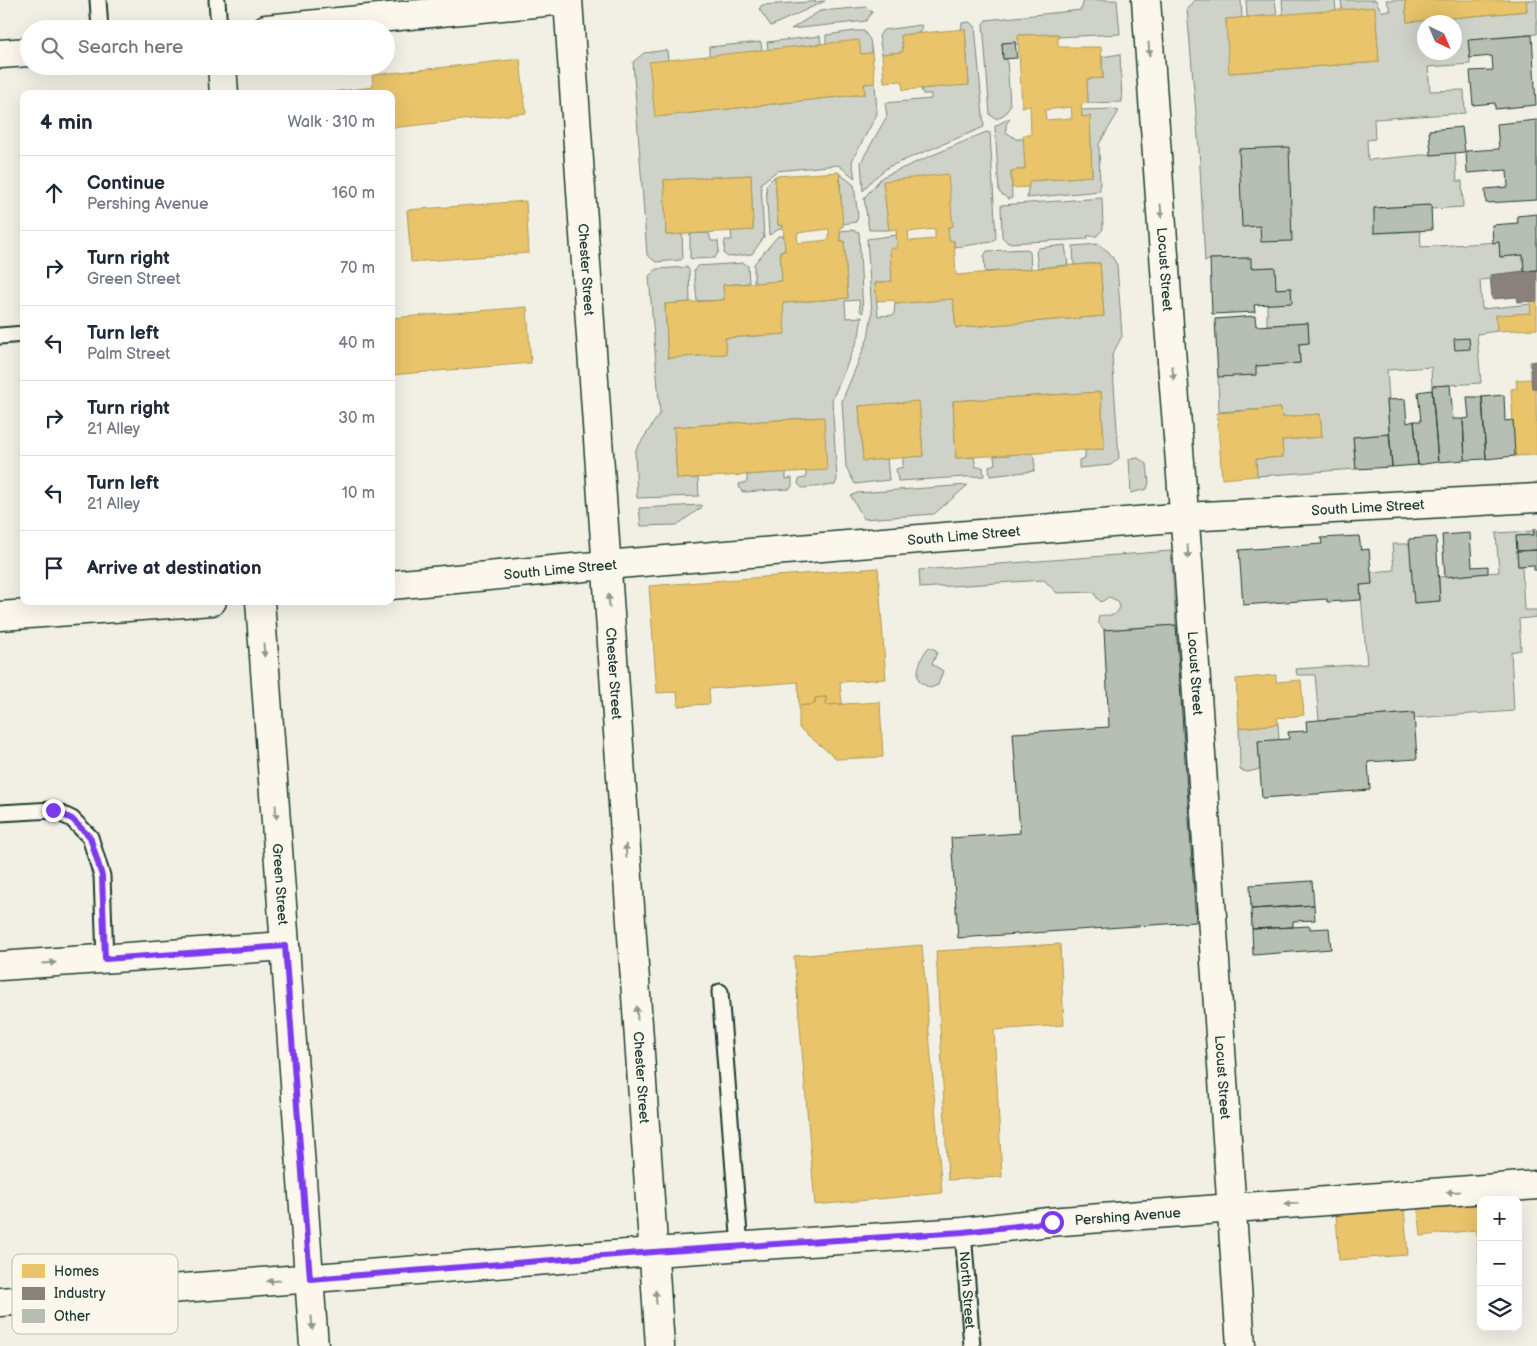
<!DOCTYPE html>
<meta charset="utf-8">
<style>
:root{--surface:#fff;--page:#f6f6f7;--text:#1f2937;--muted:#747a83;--line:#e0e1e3}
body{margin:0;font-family:"Balsamiq Sans",sans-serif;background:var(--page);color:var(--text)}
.controls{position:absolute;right:15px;bottom:15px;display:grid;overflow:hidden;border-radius:10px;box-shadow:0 5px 20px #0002}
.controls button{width:45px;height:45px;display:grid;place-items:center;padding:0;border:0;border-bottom:1px solid var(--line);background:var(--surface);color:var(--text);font:25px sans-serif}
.compass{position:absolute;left:1417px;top:15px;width:45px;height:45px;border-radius:50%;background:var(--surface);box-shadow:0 5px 20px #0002;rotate:136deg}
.stop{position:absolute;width:15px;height:15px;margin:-11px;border:4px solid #7c3aed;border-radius:50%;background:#fff}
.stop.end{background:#7c3aed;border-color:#fff;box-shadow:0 1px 5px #0008}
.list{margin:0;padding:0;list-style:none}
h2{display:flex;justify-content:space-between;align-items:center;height:65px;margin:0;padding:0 20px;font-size:21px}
h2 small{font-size:16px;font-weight:400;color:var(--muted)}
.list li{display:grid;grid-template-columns:32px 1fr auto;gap:15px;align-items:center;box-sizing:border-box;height:75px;padding:0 20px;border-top:1px solid var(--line)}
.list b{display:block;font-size:19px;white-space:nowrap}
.list p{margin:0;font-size:16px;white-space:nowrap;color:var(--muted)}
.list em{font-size:16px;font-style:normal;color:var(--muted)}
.icon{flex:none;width:28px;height:28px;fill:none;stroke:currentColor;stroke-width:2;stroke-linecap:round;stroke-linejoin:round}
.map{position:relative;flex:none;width:1537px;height:1346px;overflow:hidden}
.search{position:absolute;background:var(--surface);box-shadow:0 5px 20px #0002;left:20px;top:20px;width:375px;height:55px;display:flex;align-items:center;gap:12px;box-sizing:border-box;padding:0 18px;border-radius:28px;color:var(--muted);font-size:19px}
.panel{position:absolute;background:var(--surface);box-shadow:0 5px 20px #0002;left:20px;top:90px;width:375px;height:515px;border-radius:10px}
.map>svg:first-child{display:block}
.green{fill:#cfd2c8;stroke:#77887e;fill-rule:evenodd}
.homes{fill:#e9c46a;stroke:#ac9c5a;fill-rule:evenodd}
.industry{fill:#8a817c;stroke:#6a6d66}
.building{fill:#b7beb3;stroke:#1f3d34}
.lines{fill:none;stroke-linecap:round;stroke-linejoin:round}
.service-casing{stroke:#1f3d34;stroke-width:19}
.minor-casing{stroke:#1f3d34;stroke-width:31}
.service{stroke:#fbf7ec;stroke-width:15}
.minor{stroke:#fbf7ec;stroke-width:28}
.oneway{fill:#8d9a90}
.route{stroke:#7c3aed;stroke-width:6}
.labels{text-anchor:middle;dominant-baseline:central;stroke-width:5;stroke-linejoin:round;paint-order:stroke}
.street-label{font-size:14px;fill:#1f3d34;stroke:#fbf7ec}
.key{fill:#fbf7ec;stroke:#b9bfb5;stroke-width:1}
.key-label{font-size:14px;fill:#1f3d34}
</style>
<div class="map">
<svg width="1537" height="1346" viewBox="0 0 1537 1346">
<rect width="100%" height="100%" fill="#f2f0e5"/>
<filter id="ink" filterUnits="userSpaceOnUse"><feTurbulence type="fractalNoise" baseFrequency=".02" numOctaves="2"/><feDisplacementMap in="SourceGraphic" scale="10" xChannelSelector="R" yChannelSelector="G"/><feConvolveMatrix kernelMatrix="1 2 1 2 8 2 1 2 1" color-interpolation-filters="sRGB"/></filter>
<g filter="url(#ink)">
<path class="green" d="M1084 0H1117L1120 34 1058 37V34L1018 35 1019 44H1016L1015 42 1002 43 1003 59H1007L1010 105 1006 113 997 119 990 115 983 24 986 20 1081 10Z
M1194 0H1241L1242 18 1226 19 1230 73 1379 62 1375 8 1342 10 1341 0H1376L1381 11H1391L1386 0H1405L1407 22 1527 11 1526 0H1537V34L1469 40 1470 64 1428 67 1430 91 1464 90 1465 113 1374 119 1375 139 1367 140 1368 160 1455 152 1457 181H1462L1463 207 1432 209 1431 205 1374 208 1375 233 1420 231 1421 247 1499 242 1500 257 1523 255 1524 271 1491 275V279L1480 280 1482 309 1531 304V313L1496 316 1497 331 1477 334 1481 383 1432 386 1431 367 1387 370 1389 400 1387 401 1389 434 1353 437 1356 469 1257 476 1256 459 1283 457 1282 440 1322 437 1320 414 1282 417 1281 408 1219 412 1218 377 1256 366 1300 363 1299 344 1309 343 1308 323 1267 325V304L1291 303V288L1276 289 1274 267 1251 268 1250 258 1210 259 1205 262 1199 149 1187 9ZM1424 22H1454V52H1424Z
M1246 0H1275L1277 15 1247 17Z
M1282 0H1335L1336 11 1283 15Z
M825 1 771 26 759 9 762 5Z
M867 7 872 12 866 21 791 29 820 11Z
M969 22 975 26 984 127 888 167 872 180 863 191 861 162 887 116 885 103 931 99V94H923L921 89 969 84 965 30H961L962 23Z
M921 25 922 27 919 33 901 35 903 52 882 54 879 36 883 30Z
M855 31H864L870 40 872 53 861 54 826 44V35Z
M820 36 821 44 768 50 767 42Z
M761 42 762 51 709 56V47Z
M667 50 668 60 655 117 865 94 864 84 875 83 877 114 852 161 855 178 838 165 777 171 761 183 764 237 752 254 728 257 724 254 725 240H732L731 231 753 230 751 175 664 180 666 235 682 234 683 258 681 260 656 262 647 255 633 62 644 53Z
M1120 54 1122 102 1088 103 1087 79 1103 78 1102 57Z
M1112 109 1119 111 1099 144 1100 191 1027 198 1029 181 1092 176 1090 116 1082 117 1081 110Z
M1010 118 1006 125V132L1016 139H1024L1025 169 1011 171 1012 198 1008 199 999 192 995 126Z
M986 132 990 133 996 238 992 242 955 247 954 241H949L948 227 953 226 883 181 889 230H869L864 198 882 177Z
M840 174 854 185 858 217 856 222 842 224Z
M775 176 778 225H783V227L769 235 766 185Z
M1102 198 1103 229 1097 236H1087L1088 239 1008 243 1002 237 1001 205Z
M851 230 859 232 863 313 860 311 859 300 845 301 846 318 862 317 859 336 832 400 837 479 835 485 802 488 798 484 799 479 806 478V471L823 417 674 427 677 479 698 478 699 496 637 498 635 451 660 413 649 276 656 269 687 267 689 270 690 302 665 304 668 358 726 354 725 338 784 334 783 303 848 298 844 241H840V231Z
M709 233 711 241H718L719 251 715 258 693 259 690 258V234Z
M897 235V248L890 249 892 281 875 283 878 316 894 315 895 304 953 299 956 328 1104 316 1100 263 1074 265 1073 246 1098 244 1109 252 1117 265 1122 336 1112 355 1119 458 1111 465 1079 468V460L1085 458V450L1104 449 1101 392 953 401 956 458 974 457 976 467H983L984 476 898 481 896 469 903 467V457L923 456 919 402 859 406 863 460 887 459 889 480 855 484 846 467 842 401 868 338 872 313 867 239Z
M778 236H784L785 251H780L782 281 754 283V264Z
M1065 245 1068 265 1038 268 1036 252 1039 248Z
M1027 249 1030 251 1031 269 985 272 984 256 987 251Z
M744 263 748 266 749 283 723 285 724 300 697 301 694 271 697 266Z
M1033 453 1035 466 1034 471 990 476 989 466 995 464 994 456Z
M1138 458 1147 464 1149 483 1147 489 1131 493 1129 459Z
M786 472V479L792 478V486L790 489 743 492 740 489 739 484 747 482V475Z
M968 485 934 514 864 519 851 496 857 493Z
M701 505 702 507 677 525 641 526 639 508Z
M1533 531 1534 535 1516 536 1518 566H1522L1524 610H1537V617L1519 619 1521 650 1511 652 1514 711 1414 718 1413 713 1319 720 1315 675H1297L1296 669 1367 664 1360 585 1372 584 1371 572 1394 570 1392 544H1410L1414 603 1440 601 1439 577 1499 572 1496 533Z
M1171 551 1176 625 1104 630 1098 622 1099 616C1109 613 1114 620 1120 607L1118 601 1109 597 1101 602 1097 598 1094 592 1057 593 1044 580 920 588 919 570Z
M929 647 936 650 937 653 932 664 943 671 938 685 930 688 920 682C914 673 922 654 929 647Z
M1278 724 1279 740 1258 741 1260 769 1248 772 1240 770 1239 728Z"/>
<path class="homes" d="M1405 0H1526L1527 11 1407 22Z
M1375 7 1379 62 1229 73 1226 19Z
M965 29 969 85 903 90 902 81 884 82 882 54 903 52 901 35Z
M1058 34V47H1101L1103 78 1087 79 1088 103 1081 104 1082 117 1090 116 1092 176 1029 181V187L1012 188 1011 171 1025 169 1023 135H1031L1030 106 1022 107 1018 35ZM1071 107 1072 118 1046 120 1045 110Z
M859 40 861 54 872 53 875 83 864 84 865 94 655 117 649 62Z
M520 59 526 113 391 128V94H315L373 87 372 75Z
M839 172 843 227H840V241H844L848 298 783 303 785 334 725 338 726 354 668 358 665 304 724 300 723 285 782 281 780 251H785L783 225H778L775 176ZM829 229V240L798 243 797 233Z
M948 174 953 226 948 227 949 241H954L956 275 1100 263 1104 316 956 328 953 299 895 304 894 300 877 301 875 283 892 281 890 249 897 248 896 229 889 230 883 181ZM935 229V239L909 241 908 232Z
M751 175 753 230 666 235 664 180Z
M526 201 529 253 411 262 407 210Z
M1530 301H1537V329L1497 331 1496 315 1531 313Z
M527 307 531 363 391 375V318Z
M1531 379 1532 388H1536L1537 455 1515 456 1511 389 1517 388 1516 380Z
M1101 392 1104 449 956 458 953 401Z
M919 401 923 456 863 461 859 406Z
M1281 408 1282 417 1320 414 1322 437 1282 440 1283 457 1256 459 1257 476 1222 479 1217 413Z
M824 417 827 470 677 479 674 427Z
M878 568 886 679 840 682 842 704 826 705V697L815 698V704L799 706 798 682 709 689 710 704 678 706 677 692 657 693 649 586Z
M1276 675V682L1301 680 1304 715 1277 718 1278 724 1239 728 1236 679Z
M826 697V705L880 702 883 757 837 759 799 728V706L815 704V698Z
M1060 944 1064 1025 994 1030 1002 1177 948 1180 936 951Z
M922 945 942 1193 815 1205 794 956Z
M1481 1200V1275H1480L1476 1230 1421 1236 1418 1207Z
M1404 1209 1408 1255 1339 1260 1336 1215Z"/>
<path class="industry" d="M1537 270V301L1518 302 1517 297 1492 299 1490 275Z
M1537 361V388H1532L1530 362Z"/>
<path class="building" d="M1532 35 1536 105 1495 109V103L1473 105 1470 71 1493 70 1492 56 1470 58 1468 40Z
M1015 42 1017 58 1003 59 1002 43Z
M1537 120V200L1486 203 1485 189 1508 187 1507 170 1467 173 1466 151 1499 149 1497 124Z
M1462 127 1465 152 1431 155 1429 130Z
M1289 147 1292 241 1261 242 1260 226 1242 227 1239 149Z
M1431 205 1432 230 1374 233V208Z
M1537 214V270L1524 271 1523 255 1500 257 1499 242 1493 243 1492 225 1518 223 1517 216Z
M1251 258V268L1275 267 1276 289 1291 288 1292 303 1254 305 1255 312 1212 314 1210 259Z
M1255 316 1256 326 1308 323 1309 343 1299 344 1300 363 1256 366V375L1218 377 1215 319Z
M1469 338 1470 349 1455 350 1454 339Z
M1450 385 1453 419H1463L1465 460 1438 462 1432 386Z
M1432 390 1438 462 1418 465 1414 421H1421L1418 392Z
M1504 395 1505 421 1513 420 1515 456 1486 459 1482 397Z
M1467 397H1482L1486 459 1465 460 1463 419 1469 418Z
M1405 399 1407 423 1414 421 1418 465 1392 467 1387 400Z
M1389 434 1392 467 1356 469 1353 437Z
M1534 529H1537V550L1517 551 1516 536 1534 535Z
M1470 533 1472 567 1488 566V573L1445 577 1442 535Z
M1359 536 1361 550 1369 549 1372 584 1360 585 1361 600 1327 602V599L1243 605 1239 550 1322 544 1321 538Z
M1436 537 1440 601 1414 603 1409 539Z
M1537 550V570H1534V565L1518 566 1517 551Z
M1176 625 1196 922 958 938 951 838 1020 833 1013 733 1109 727 1104 630Z
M1414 713 1417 759 1368 762 1370 790 1262 798 1258 741 1289 739 1288 732 1307 731 1306 721Z
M1312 881 1314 905 1251 909 1250 885Z
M1314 905 1315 920 1293 921V927L1252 929 1251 909Z
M1310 926V929L1329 928 1331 949 1253 955 1252 929Z"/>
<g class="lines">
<defs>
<g id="service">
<path d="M98 0 100 29"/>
<path d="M217 0 219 29"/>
<path d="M0 336 24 334"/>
<path d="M0 813 53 810 72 819 90 837 102 876 105 959"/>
<path d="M720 992 740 1247"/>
<path id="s1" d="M963 1232 972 1346"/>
</g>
<g id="minor">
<path id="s2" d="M568 0 660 1346"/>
<path id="s3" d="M1146 0 1169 325 1188 562 1241 1346"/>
<path d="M266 29 565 0"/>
<path d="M0 54 29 52"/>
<path d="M222 66 224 94"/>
<path id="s4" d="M391 585 606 565 1185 517 1537 498"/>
<path id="s5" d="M260 601 314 1346"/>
<path d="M0 616 212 601"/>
<path d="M0 966 285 946"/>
<path id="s6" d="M0 1302 653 1252 963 1232 1049 1222 1537 1185"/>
</g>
</defs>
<use href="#service" class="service-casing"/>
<use href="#minor" class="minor-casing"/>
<use href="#service" class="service"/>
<use href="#minor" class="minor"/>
</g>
<defs><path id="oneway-solid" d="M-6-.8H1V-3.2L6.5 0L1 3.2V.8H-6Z" transform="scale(1.25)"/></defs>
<g class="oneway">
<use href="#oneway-solid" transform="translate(1149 49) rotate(86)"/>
<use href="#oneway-solid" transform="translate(1161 211) rotate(86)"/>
<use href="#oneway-solid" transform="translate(1173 373) rotate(85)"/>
<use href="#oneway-solid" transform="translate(1188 552) rotate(86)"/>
<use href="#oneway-solid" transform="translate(609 601) rotate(-94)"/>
<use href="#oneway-solid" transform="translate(264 650) rotate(86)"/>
<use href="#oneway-solid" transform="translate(276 812) rotate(86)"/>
<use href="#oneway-solid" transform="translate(626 851) rotate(-94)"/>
<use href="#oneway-solid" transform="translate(49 963) rotate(-4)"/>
<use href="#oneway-solid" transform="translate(637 1013) rotate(-94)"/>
<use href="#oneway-solid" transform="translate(1453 1192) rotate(176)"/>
<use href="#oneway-solid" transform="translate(1291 1204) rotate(176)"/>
<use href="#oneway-solid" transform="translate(274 1281) rotate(176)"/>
<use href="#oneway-solid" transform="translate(656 1297) rotate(-94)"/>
<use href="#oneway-solid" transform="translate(312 1323) rotate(86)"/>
</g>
</g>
<g class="lines" filter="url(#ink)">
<path class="route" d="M53 810 72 819 90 837 102 876 105 959 285 946 310 1279 653 1252 963 1232 1052 1222"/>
</g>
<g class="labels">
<g class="street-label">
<text stroke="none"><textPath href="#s2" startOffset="270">Chester Street</textPath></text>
<text stroke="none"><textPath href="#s3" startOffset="270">Locust Street</textPath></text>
<text stroke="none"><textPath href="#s4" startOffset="980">South Lime Street</textPath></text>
<text stroke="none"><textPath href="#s4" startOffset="575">South Lime Street</textPath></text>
<text stroke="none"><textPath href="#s4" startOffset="170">South Lime Street</textPath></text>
<text stroke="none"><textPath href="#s2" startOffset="675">Chester Street</textPath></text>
<text stroke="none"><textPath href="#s3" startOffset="675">Locust Street</textPath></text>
<text stroke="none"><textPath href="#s5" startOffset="284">Green Street</textPath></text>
<text stroke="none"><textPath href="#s2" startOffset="1080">Chester Street</textPath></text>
<text stroke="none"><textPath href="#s3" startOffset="1080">Locust Street</textPath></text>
<text stroke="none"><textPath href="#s6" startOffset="1131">Pershing Avenue</textPath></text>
<text stroke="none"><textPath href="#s1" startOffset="58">North Street</textPath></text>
</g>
</g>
<rect x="12" y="1254" width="166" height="80" rx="8" class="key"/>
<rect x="22" y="1264" width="23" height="14" fill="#e9c46a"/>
<rect x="22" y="1287" width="23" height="13" fill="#8a817c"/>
<rect x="22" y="1309" width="23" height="14" fill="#b7beb3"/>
<g class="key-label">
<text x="54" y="1276">Homes</text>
<text x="54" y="1298">Industry</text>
<text x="54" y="1321">Other</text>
</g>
</svg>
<div class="controls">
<button>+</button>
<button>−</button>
<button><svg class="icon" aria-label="layers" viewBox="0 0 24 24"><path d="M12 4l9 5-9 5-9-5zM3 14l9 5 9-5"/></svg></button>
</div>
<svg class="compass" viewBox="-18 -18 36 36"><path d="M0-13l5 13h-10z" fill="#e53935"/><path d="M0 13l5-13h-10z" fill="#747a83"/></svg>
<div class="stop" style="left:1052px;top:1222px"></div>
<div class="stop end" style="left:53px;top:810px"></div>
<div class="search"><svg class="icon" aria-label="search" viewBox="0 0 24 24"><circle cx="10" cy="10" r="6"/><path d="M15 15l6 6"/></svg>Search here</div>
<section class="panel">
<h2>4 min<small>Walk · 310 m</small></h2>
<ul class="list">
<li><svg class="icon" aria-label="ahead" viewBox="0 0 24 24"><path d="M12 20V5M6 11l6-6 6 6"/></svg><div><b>Continue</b><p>Pershing Avenue</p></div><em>160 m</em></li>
<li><svg class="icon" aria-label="right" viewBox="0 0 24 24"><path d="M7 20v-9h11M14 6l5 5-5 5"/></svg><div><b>Turn right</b><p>Green Street</p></div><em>70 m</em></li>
<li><svg class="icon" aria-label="left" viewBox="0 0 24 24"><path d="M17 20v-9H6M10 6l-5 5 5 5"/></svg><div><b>Turn left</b><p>Palm Street</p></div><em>40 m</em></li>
<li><svg class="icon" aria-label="right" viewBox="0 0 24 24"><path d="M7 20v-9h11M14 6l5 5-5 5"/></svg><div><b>Turn right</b><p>21 Alley</p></div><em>30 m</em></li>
<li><svg class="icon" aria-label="left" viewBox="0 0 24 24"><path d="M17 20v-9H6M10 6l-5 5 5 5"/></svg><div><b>Turn left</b><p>21 Alley</p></div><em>10 m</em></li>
<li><svg class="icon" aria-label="arrive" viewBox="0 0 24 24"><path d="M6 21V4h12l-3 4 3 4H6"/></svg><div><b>Arrive at destination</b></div></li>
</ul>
</section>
</div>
